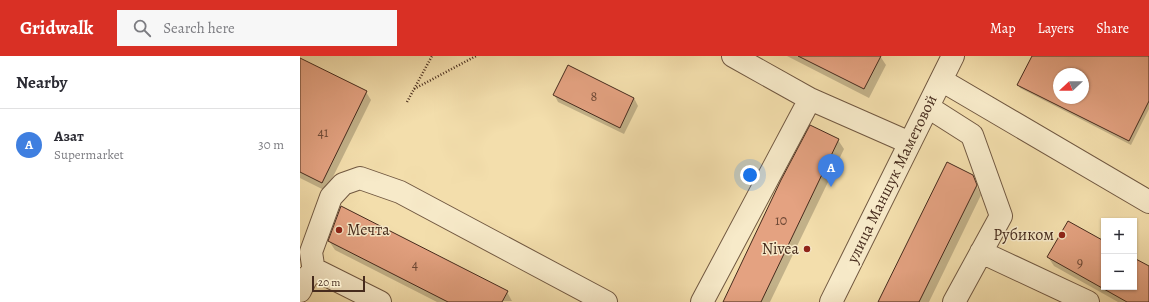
<!DOCTYPE html>
<meta charset="utf-8">
<style>
:root{--surface:#fff;--page:#f7f7f7;--text:#2b2b33;--muted:#7c7c81;--line:#e1e1e2;--accent:#d93025}
body{margin:0;font-family:Alegreya,serif;background:var(--page);color:var(--text)}
.controls{position:absolute;right:12px;bottom:12px;display:grid;overflow:hidden;border-radius:0px;box-shadow:0 1px 3px #0004}
.controls button{width:36px;height:36px;display:grid;place-items:center;padding:0;border:0;border-bottom:1px solid var(--line);background:var(--surface);color:var(--text);font:20px sans-serif}
.compass{position:absolute;left:753px;top:12px;width:36px;height:36px;border-radius:50%;background:var(--surface);box-shadow:0 1px 3px #0004;rotate:248deg}
.scale{position:absolute;left:12px;bottom:10px;width:53px;box-sizing:border-box;padding-left:4px;border:2px solid #462b1d;border-top:0;font-size:11px;line-height:14px;white-space:nowrap;color:#462b1d;-webkit-text-stroke:3px #f7eac9;paint-order:stroke}
.you{position:absolute;left:450px;top:119px;width:14px;height:14px;margin:-10px;border:3px solid #fff;border-radius:50%;background:#1a73e8;box-shadow:0 0 0 6px #1a73e833}
.badge{display:grid;place-items:center;width:26px;height:26px;border-radius:50%;background:var(--accent);color:#fff;font-size:13px;font-weight:700}
.pin{position:absolute;translate:-50% -33px;filter:drop-shadow(0 1px 2px #0008)}
.pin::after{content:'';position:absolute;top:21px;width:14px;height:12px;background:inherit;clip-path:polygon(0 0,100% 0,50% 100%)}
.list{margin:0;padding:0;list-style:none}
h2{display:flex;justify-content:space-between;align-items:center;height:52px;margin:0;padding:0 16px;font-size:17px}
h2 small{font-size:13px;font-weight:400;color:var(--muted)}
.list li{display:grid;grid-template-columns:26px 1fr auto;gap:12px;align-items:center;box-sizing:border-box;height:72px;padding:0 16px;border-top:1px solid var(--line)}
.list b{display:block;font-size:15px;white-space:nowrap}
.list p{margin:0;font-size:13px;white-space:nowrap;color:var(--muted)}
.list em{font-size:13px;font-style:normal;color:var(--muted)}
.icon{flex:none;width:22px;height:22px;fill:none;stroke:currentColor;stroke-width:2;stroke-linecap:round;stroke-linejoin:round}
.map{position:relative;flex:none;width:849px;height:246px;overflow:hidden}
header{display:flex;align-items:center;gap:24px;box-sizing:border-box;height:56px;padding:0 20px;background:var(--accent);color:#fff}
header strong{font-size:19px}
nav{display:flex;gap:22px;margin-inline-start:auto;font-size:14px}
.search{width:280px;height:36px;background:var(--page);display:flex;align-items:center;gap:10px;box-sizing:border-box;padding:0 14px;border-radius:0px;color:var(--muted);font-size:15px}
main{display:flex}
aside{flex:1;background:var(--surface)}
.map>svg:first-child{display:block}
.shadow{fill:#0003;fill-rule:evenodd}
.building{fill:#e4a281;stroke:#462b1d;fill-rule:evenodd}
.lines{fill:none;stroke-linecap:round;stroke-linejoin:round}
.minor-casing{stroke:#715841;stroke-width:24}
.path{stroke:#462b1d;stroke-width:2.5;stroke-dasharray:1 2;stroke-linecap:butt}
.minor{stroke:#f7eac9;stroke-width:22}
.poi-dot{fill:#8f2418;stroke:#f7eac9;stroke-width:1.5}
.labels{text-anchor:middle;dominant-baseline:central;stroke-width:3;stroke-linejoin:round;paint-order:stroke}
.number-label{font-size:14px;fill:#6e4936}
.street-label{font-size:16px;fill:#462b1d;stroke:#f7eac9}
.poi-label{font-size:16px;fill:#462b1d;stroke:#f7eac9;text-anchor:end}
</style>
<header>
<strong>Gridwalk</strong>
<div class="search"><svg class="icon" aria-label="search" viewBox="0 0 24 24"><circle cx="10" cy="10" r="6"/><path d="M15 15l6 6"/></svg>Search here</div>
<nav><a>Map</a><a>Layers</a><a>Share</a></nav>
</header>
<main>
<aside>
<h2>Nearby<small></small></h2>
<ul class="list">
<li><span class="badge" style="background:#3f7fe0">A</span><div><b>Азат</b><p>Supermarket</p></div><em>30 m</em></li>
</ul>
</aside>
<div class="map">
<svg width="849" height="246" viewBox="0 0 849 246">
<rect width="100%" height="100%" fill="#f3deac"/>
<filter id="stains"><feTurbulence type="fractalNoise" baseFrequency=".005" numOctaves="4"/><feColorMatrix values="0 0 0 0 .2 0 0 0 0 .09 0 0 0 0 .02 0 0 0 .5 -.17"/></filter>
<radialGradient id="worn" r=".72"><stop offset=".6" stop-color="#630" stop-opacity="0"/><stop offset="1" stop-color="#630" stop-opacity=".3"/></radialGradient>
<path class="shadow" d="M487 0H580L586 9 569 42Z
M733 0H849V53L831 89 720 32 718 28ZM759 18H783V42H759Z
M0 3 66 36 71 44 26 135 0 122Z
M254 38 334 42 338 50 324 78 258 46Z
M538 84 544 93 470 246H424Z
M672 120 681 139 629 246H579Z
M29 185 207 236 212 245 137 246 35 194Z
M804 186V231H834V203L849 211V246H818L754 210 748 201Z"/>
<path class="building" d="M498 0H581L564 33Z
M732 0H849V45L829 85 717 29ZM759 18H783V42H759Z
M0 2 67 35 22 127 0 116Z
M268 9 334 42 320 72 253 39Z
M510 69 539 83 461 246H423L481 124Z
M647 106 673 119 677 129 619 246H578Z
M41 150 208 235 202 246H148L28 185Z
M768 165 804 185V231H834V202L849 210V246H827L747 201Z"/>
<g class="lines">
<defs>
<path id="minor" d="M433 0 510 43
M641 24 849 146
M628 51 672 79 701 160 654 246
M681 196 788 246
M14 216 11 196 31 141 43 128 60 122 100 136 306 246
M0 235C5 225 7 215 20 216L80 246
M402 246 510 43 610 87
M531 246 653 0"/>
</defs>
<use href="#minor" class="minor-casing"/>
<path class="path" d="M114 33 176 0
M107 46 132 0"/>
<use href="#minor" class="minor"/>
</g>
<g class="poi-dot">
<circle cx="39" cy="174" r="4"/>
<circle cx="762" cy="179" r="4"/>
<circle cx="507" cy="193" r="4"/>
</g>
<g class="labels">
<g class="number-label">
<text x="294" y="40">8</text>
<text x="23" y="76">41</text>
<text x="481" y="164">10</text>
<text x="780" y="206">9</text>
<text x="115" y="208">4</text>
</g>
<g class="street-label">
<text transform="translate(592 123) rotate(-64)">улица Маншук Маметовой</text>
</g>
<g class="poi-label">
<text x="47" y="174" text-anchor="start">Мечта</text>
<text x="754" y="179">Рубиком</text>
<text x="499" y="193">Nivea</text>
</g>
</g>
<rect width="100%" height="100%" filter="url(#stains)"/>
<rect width="100%" height="100%" fill="url(#worn)"/>
</svg>
<div class="controls">
<button>+</button>
<button>−</button>
</div>
<svg class="compass" viewBox="-18 -18 36 36"><path d="M0-13l5 13h-10z" fill="#e53935"/><path d="M0 13l5-13h-10z" fill="#7c7c81"/></svg>
<div class="scale">20 m</div>
<div class="you"></div>
<div class="pin badge" style="left:531px;top:131px;background:#3f7fe0">A</div>
</div>
</main>
